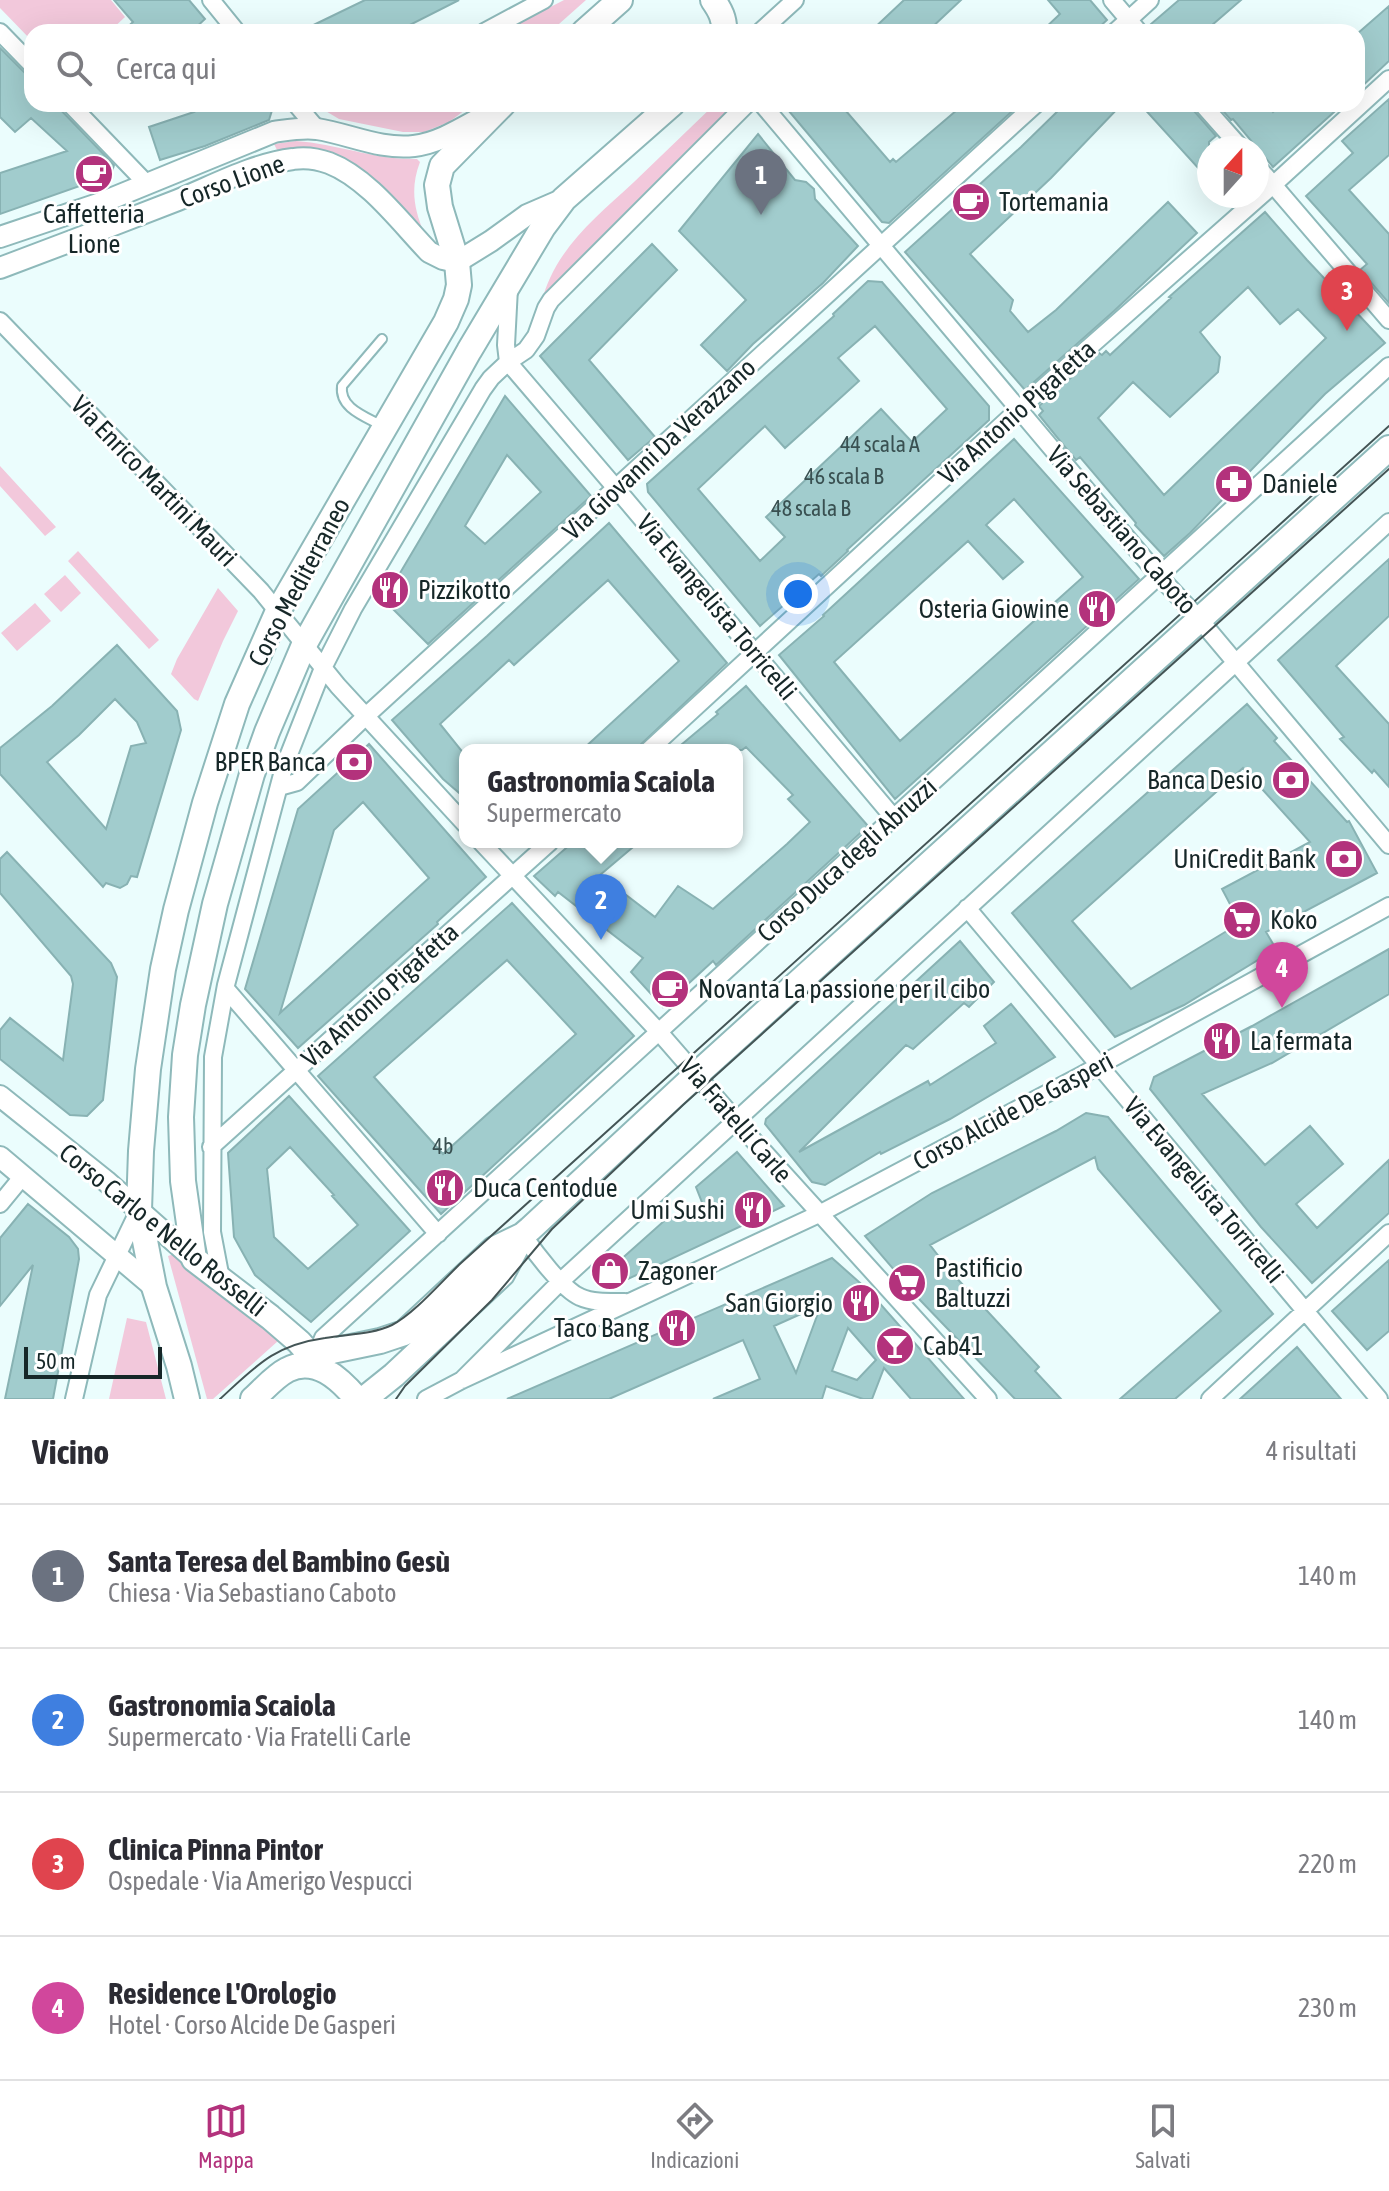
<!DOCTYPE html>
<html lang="it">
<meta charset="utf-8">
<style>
:root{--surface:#fff;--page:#f2f2f3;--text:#2b2b33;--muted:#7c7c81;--line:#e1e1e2;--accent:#b3327c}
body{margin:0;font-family:"Asap Condensed",sans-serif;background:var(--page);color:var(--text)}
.compass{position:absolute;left:1197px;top:136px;width:72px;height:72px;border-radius:50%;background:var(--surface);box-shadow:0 8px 32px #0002;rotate:21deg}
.scale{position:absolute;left:24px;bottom:20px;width:138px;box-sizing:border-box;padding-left:8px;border:4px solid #162728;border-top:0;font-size:22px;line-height:28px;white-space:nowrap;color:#162728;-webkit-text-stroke:6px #fff;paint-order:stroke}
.you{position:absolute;left:798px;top:594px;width:28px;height:28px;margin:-20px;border:6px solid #fff;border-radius:50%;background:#1a73e8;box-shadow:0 0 0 12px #1a73e833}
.badge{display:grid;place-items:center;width:52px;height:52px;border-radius:50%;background:var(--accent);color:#fff;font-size:26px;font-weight:700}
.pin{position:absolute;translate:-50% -66px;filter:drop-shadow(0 2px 4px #0008)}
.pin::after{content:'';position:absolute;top:42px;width:28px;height:24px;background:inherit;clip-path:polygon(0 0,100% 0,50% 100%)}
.popup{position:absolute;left:459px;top:744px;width:284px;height:104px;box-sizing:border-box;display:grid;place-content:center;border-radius:16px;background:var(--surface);filter:drop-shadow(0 2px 6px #0005);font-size:26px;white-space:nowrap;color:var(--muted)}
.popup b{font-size:30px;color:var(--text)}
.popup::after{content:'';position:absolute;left:50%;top:100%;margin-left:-16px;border:16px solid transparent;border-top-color:var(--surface)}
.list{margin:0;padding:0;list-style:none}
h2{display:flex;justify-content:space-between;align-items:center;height:104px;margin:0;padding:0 32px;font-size:34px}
h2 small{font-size:26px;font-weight:400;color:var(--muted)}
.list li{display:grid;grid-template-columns:52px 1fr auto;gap:24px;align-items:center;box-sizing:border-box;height:144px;padding:0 32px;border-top:2px solid var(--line)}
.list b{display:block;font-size:30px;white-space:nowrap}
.list p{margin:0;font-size:26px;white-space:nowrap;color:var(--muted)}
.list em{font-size:26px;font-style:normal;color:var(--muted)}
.icon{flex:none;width:44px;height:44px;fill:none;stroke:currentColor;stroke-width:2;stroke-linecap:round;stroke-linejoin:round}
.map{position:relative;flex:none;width:1389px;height:1399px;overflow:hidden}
.search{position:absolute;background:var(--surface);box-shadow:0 8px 32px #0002;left:24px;right:24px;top:24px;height:88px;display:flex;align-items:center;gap:20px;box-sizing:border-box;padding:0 28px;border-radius:24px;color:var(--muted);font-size:30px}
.sheet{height:680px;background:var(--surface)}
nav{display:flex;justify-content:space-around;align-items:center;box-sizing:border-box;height:112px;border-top:2px solid var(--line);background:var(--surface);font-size:22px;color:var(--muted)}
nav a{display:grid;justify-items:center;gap:4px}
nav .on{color:var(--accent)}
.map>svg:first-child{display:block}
.green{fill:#f2c8db}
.building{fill:#a1cccd;stroke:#88b2b3;stroke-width:2;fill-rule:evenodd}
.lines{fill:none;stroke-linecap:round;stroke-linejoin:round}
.service-casing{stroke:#8eb9ba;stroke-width:12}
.minor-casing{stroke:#8eb9ba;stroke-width:20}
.tertiary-casing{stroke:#8eb9ba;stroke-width:24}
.secondary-casing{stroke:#8eb9ba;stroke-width:28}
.service{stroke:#fff;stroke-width:8}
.minor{stroke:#fff;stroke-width:16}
.tertiary{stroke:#fff;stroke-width:20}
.secondary{stroke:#fff;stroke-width:24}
.tram{stroke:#445556;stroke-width:2}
.labels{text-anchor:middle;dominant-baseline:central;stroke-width:6;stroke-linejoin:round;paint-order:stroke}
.number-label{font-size:22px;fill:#395051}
.street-label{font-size:26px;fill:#162728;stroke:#fff}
.poi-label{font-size:26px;fill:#162728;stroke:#fff;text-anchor:start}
</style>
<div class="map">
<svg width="1389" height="1399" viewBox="0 0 1389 1399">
<rect width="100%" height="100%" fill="#ebfdfd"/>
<path class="green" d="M0 0H111L125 17 109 32H32V41L0 8Z
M564 0H586L550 32H502Z
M340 104H473L449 122 424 132H403L339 119 324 110Z
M715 104H726L730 108 541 304C554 250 595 218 634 182 661 156 688 130 715 104Z
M296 141C337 144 376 160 417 159L420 162C410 188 414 209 424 233 378 186 351 140 277 150L274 144Z
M0 466 56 527 45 536 0 486Z
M78 551 159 640 149 649 68 561Z
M65 575 81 593 61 612 44 594Z
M218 588 238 611 223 641 198 701 194 699 171 674 177 659Z
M35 603 51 621 17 651 1 633Z
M174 1254 278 1341 213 1399H207L168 1256Z
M127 1318 146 1322 166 1399H109Z"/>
<path class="building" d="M114 0H189L205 19 191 32H122L133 22Z
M365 0H459L396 32H299Z
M904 0H961L927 32H870Z
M1048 0H1090L1107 20 1094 32H1041L1060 14Z
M1179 0H1241L1204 32H1158L1151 24Z
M1389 6V61L1357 91V34Z
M0 48 32 80V104H55L114 165 111 175 0 214V173L67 151 31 118 15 132 0 117Z
M1389 99V155L1349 190 1389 234V303L1360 270 1367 264 1306 196 1353 153 1342 141Z
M187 104H274L269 120 205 146 160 160 149 127 194 112Z
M783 104H840L890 162 893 159 896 162 964 104H1020L889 223 882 222Z
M1065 104H1122L1051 178 970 254 1013 300 1010 311 1028 332 1056 310 1168 202 1197 233 1114 311 1025 390 905 252 1021 147Z
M1140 104H1191L1194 111 1216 136 1209 142V180Z
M1217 104H1266L1273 112 1282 104H1343L1273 167 1233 119 1231 120Z
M758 134 795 180 806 182 814 189 815 199 858 246 823 283 753 344 727 371 701 345 746 300 679 231Z
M1265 212 1307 260 1385 343 1325 394 1190 533 1164 556 1135 525 1136 523 1080 457 1076 460 1065 447 1039 415 1043 411 1039 406 1099 353 1102 355 1106 351 1110 355 1171 298 1169 297ZM1248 287 1280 324 1298 309 1326 338 1164 495 1098 418 1133 382 1170 417 1218 372 1220 357 1200 332Z
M652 244 677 270 589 360 655 437 628 460 540 356Z
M868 281 882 282 989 406V420L847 550 848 551 821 576 819 574 760 626 648 492 647 484 834 316 833 314ZM875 326 947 409 912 442 881 409 766 517 785 537 760 561 698 489 765 426 785 448 815 421 859 381 838 358Z
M505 396 591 496 428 644 384 600ZM507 455 541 492 485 544 465 526Z
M1014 439 1139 579 895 799 779 655 824 616 823 615ZM1014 499 1083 577 900 741 834 662 968 541 1003 579 1023 562 986 525Z
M609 523 727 663 635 750H582L679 661 608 580 514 665 509 660 440 724 465 755V798L443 779 392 720 487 636Z
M1389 559V616L1336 666 1389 724V787L1374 770 1372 773 1340 739 1344 737 1278 660Z
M117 645 177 711 181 730 137 877 131 876 127 884 120 888 106 883 103 887 0 774V748L52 706ZM115 699 137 722 146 743 131 746 106 829 47 762 79 735Z
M746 686 868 826 716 965 713 961 663 1007 631 972 643 958 558 892 555 896 534 876 573 842H639L600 875 655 917 678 886 713 909 787 844 810 822 788 799 793 795 746 747 742 750H675L718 714 716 712Z
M1247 704 1277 738 1274 741 1347 822 1349 821 1377 873 1266 932 1276 949 1184 1005 1115 1037 1012 913ZM1243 768 1310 842 1222 889 1240 923 1131 989 1072 921Z
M369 744 486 877 437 922 438 924 298 1048 245 989 298 809ZM363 802 429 878 280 1013 334 830Z
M7 852 111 963 117 977 103 1100 87 1116 70 1115 0 1059V1030L10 1018 63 1060 73 984 71 976 0 893V859Z
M512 903 634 1036 441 1214 318 1076ZM507 960 576 1034 443 1154 374 1077Z
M960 941 994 982 969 1007 964 1003 913 1049 906 1045 799 1152 928 1081 930 1085 996 1043 984 1026 1011 1004 1055 1057 950 1119 881 1154 880 1152 825 1185 812 1182 765 1124 766 1119Z
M1389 949V994L1272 1063 1202 1094 1265 1165 1310 1126 1343 1164 1296 1204 1317 1228 1389 1160V1213L1312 1283 1261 1227 1150 1089 1154 1077 1252 1026Z
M289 1096 410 1231 311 1322 255 1275 234 1237 228 1153ZM290 1147 334 1195 332 1196 358 1225 308 1269 274 1237 267 1169Z
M1086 1113 1108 1117 1273 1314 1175 1399H1120L1221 1311 1098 1169 1095 1157 930 1245 951 1272 1039 1367 1035 1371 1061 1399H1015L920 1300 865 1236 932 1193 1056 1131Z
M737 1152 784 1206 628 1279 621 1277 616 1270 618 1262 664 1221 703 1205 696 1187Z
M28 1204 69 1237 78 1249 79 1259 53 1399H5L33 1265 0 1306V1238Z
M832 1258 868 1290 964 1399H911L884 1368 872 1399H863L826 1386 822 1399H713L760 1379 743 1340 609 1399H507ZM821 1305 796 1373 774 1326ZM848 1328 876 1360 857 1380 832 1371Z
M1389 1260V1331L1367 1350 1332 1311Z
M1297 1347 1341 1399H1240Z"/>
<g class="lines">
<defs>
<path id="service" d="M382 339 342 386C339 409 367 417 384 427"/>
<path id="minor" d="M211 0 237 32
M1112 0 1139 32
M0 32 32 65
M484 32 544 0
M760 32 795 0
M1115 32 1150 0
M70 104 147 184
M296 104 317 129
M762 104 1159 576 1200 620 1389 845
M1202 104 1241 148
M1257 166 1389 320
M0 321 261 591 338 686 465 824
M508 362 626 500 893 817
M508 362 506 345 509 288
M649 750 1018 410 1273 185 1389 79
M279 787 297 782 367 715 1036 104
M481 842 659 1032 746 1132 988 1399
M967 908 1379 1399
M226 989 438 1234
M211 1147 550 842
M0 1204 23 1176
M523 1235C534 1251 563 1290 580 1297 593 1303 610 1302 625 1302
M221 1279 212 1232 213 1057 226 985 284 767 323 668 353 609 483 389 491 378 508 362 526 350 536 336 546 308 551 300 747 104
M314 1360 323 1338 1389 366
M462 1380 561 1281 1389 522
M74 1399 98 1295 139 1210
M426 1399 462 1380 819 1214 1080 1076 1389 906
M1210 1399 1389 1233"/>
<path id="tertiary" d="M0 237 98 204 274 132C288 130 302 127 317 129 349 134 381 150 414 146 440 143 465 126 488 114
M0 268C59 246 119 223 178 200 215 185 253 164 293 159 305 157 318 159 329 163 368 178 401 223 429 252L443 259 457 262 491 241 527 215 564 199
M0 1096 106 1181 194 1259
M0 1157 154 1287"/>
<path id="secondary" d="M713 0C720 10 725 19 724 32
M584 32 620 0
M307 1365 332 1351 380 1341 404 1333 494 1249 523 1235
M322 1368 299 1342 270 1317 194 1259 183 1181 181 1117 185 1055 193 1005 215 904 252 774 267 732 304 645 469 351 543 227 564 199 672 104
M187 1399 179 1366 154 1287 139 1210 141 1151 148 1069 163 969 176 910 205 803 237 704 278 611 446 322 456 299 459 285 457 262 440 207 437 185 442 166 503 104
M253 1399C263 1390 275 1376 287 1370 315 1355 340 1379 357 1399
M364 1399 394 1375 502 1274 523 1235 530 1229 696 1075 1389 448"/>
</defs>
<use href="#service" class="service-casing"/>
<use href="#minor" class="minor-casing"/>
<use href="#tertiary" class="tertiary-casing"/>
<use href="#secondary" class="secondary-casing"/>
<use href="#service" class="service"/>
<use href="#minor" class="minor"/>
<use href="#tertiary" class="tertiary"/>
<use href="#secondary" class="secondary"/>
<path class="tram" d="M220 1399C256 1366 274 1345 325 1338 347 1334 371 1335 392 1325 414 1314 442 1281 461 1263L1389 426
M396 1399 405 1386 492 1300 552 1229 683 1105 1389 469"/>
</g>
<defs>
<symbol id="cafe-disc" viewBox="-11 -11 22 22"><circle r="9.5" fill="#b3327c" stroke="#fff"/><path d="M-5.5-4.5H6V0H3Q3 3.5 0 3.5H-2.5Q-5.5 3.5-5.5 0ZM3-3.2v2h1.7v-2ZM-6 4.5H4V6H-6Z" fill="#fff"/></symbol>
<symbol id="pharmacy-disc" viewBox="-11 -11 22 22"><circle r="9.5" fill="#b3327c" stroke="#fff"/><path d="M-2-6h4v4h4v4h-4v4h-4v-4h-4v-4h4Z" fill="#fff"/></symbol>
<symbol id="restaurant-disc" viewBox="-11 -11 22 22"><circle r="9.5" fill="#b3327c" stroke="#fff"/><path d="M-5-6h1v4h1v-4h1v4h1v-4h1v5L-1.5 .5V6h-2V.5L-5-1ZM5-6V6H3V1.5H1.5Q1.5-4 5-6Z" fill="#fff"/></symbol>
<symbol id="bank-disc" viewBox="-11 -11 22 22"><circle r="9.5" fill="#b3327c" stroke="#fff"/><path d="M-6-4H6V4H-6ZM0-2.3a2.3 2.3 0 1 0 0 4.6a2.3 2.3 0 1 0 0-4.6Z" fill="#fff"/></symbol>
<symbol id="supermarket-disc" viewBox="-11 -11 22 22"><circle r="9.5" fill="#b3327c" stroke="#fff"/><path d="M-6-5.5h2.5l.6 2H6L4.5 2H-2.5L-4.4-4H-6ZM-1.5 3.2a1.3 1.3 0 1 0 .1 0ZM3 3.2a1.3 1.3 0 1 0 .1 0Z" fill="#fff"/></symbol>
<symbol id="shop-disc" viewBox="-11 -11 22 22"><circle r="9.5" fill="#b3327c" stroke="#fff"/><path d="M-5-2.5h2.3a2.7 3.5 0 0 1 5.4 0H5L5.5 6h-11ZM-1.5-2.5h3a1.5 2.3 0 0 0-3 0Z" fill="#fff"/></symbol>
<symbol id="bar-disc" viewBox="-11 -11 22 22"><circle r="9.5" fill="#b3327c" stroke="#fff"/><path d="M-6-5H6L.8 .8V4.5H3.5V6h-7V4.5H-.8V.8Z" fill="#fff"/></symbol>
</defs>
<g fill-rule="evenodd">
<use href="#cafe-disc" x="72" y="152" width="44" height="44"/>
<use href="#cafe-disc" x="949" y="180" width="44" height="44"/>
<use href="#pharmacy-disc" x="1212" y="462" width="44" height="44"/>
<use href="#restaurant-disc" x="368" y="568" width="44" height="44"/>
<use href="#restaurant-disc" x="1075" y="587" width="44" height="44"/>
<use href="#bank-disc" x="332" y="740" width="44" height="44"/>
<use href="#bank-disc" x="1269" y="758" width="44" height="44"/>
<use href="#bank-disc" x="1322" y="837" width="44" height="44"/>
<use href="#supermarket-disc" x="1220" y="898" width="44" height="44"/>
<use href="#cafe-disc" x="648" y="967" width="44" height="44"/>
<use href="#restaurant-disc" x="1200" y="1019" width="44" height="44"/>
<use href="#restaurant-disc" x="423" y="1166" width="44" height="44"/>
<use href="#restaurant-disc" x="731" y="1188" width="44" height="44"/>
<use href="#shop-disc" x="588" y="1249" width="44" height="44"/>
<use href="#supermarket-disc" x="885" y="1261" width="44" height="44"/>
<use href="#restaurant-disc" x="839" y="1281" width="44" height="44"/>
<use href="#restaurant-disc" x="655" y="1306" width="44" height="44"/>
<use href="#bar-disc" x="873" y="1324" width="44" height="44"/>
</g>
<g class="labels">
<g class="number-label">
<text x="880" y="444">44 scala A</text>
<text x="844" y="476">46 scala B</text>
<text x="811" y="508">48 scala B</text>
<text x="443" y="1146">4b</text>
</g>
<g class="street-label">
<text transform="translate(232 181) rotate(-20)">Corso Lione</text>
<text transform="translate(1017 412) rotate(-42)">Via Antonio Pigafetta</text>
<text transform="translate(659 449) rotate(-43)">Via Giovanni Da Verazzano</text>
<text transform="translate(154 481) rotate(46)">Via Enrico Martini Mauri</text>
<text transform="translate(1122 530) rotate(49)">Via Sebastiano Caboto</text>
<text transform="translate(299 582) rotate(-62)">Corso Mediterraneo</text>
<text transform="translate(717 607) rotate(50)">Via Evangelista Torricelli</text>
<text transform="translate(847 860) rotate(-42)">Corso Duca degli Abruzzi</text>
<text transform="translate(380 995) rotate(-42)">Via Antonio Pigafetta</text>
<text transform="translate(1013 1111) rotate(-28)">Corso Alcide De Gasperi</text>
<text transform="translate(736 1120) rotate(49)">Via Fratelli Carle</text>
<text transform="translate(1204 1190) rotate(50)">Via Evangelista Torricelli</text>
<text transform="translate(163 1230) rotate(39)">Corso Carlo e Nello Rosselli</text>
</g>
<g class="poi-label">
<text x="999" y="202">Tortemania</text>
<text x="94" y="214" text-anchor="middle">Caffetteria<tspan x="94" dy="30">Lione</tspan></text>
<text x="1262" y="484">Daniele</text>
<text x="418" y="590">Pizzikotto</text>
<text x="1069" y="609" text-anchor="end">Osteria Giowine</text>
<text x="326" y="762" text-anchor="end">BPER Banca</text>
<text x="1263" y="780" text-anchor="end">Banca Desio</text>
<text x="1316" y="859" text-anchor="end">UniCredit Bank</text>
<text x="1270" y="920">Koko</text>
<text x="698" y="989">Novanta La passione per il cibo</text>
<text x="1250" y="1041">La fermata</text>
<text x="473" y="1188">Duca Centodue</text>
<text x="725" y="1210" text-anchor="end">Umi Sushi</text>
<text x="935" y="1268">Pastificio<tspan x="935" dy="30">Baltuzzi</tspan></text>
<text x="638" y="1271">Zagoner</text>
<text x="833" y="1303" text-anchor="end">San Giorgio</text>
<text x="649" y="1328" text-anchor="end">Taco Bang</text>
<text x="923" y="1346">Cab41</text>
</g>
</g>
</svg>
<svg class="compass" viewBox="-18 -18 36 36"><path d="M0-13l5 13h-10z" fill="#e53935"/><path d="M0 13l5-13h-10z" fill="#7c7c81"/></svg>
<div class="scale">50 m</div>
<div class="you"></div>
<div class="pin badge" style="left:761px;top:215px;background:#6b7280">1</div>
<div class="pin badge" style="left:601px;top:940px;background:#3f7fe0">2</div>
<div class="popup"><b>Gastronomia Scaiola</b>Supermercato</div>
<div class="pin badge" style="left:1347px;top:331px;background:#e0444e">3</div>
<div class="pin badge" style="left:1282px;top:1008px;background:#d1479c">4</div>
<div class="search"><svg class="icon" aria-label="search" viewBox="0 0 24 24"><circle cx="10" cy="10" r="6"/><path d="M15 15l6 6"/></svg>Cerca qui</div>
</div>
<section class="sheet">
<h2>Vicino<small>4 risultati</small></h2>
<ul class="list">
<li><span class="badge" style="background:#6b7280">1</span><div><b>Santa Teresa del Bambino Gesù</b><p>Chiesa · Via Sebastiano Caboto</p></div><em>140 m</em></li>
<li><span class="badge" style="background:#3f7fe0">2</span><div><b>Gastronomia Scaiola</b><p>Supermercato · Via Fratelli Carle</p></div><em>140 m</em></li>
<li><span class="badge" style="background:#e0444e">3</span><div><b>Clinica Pinna Pintor</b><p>Ospedale · Via Amerigo Vespucci</p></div><em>220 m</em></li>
<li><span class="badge" style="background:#d1479c">4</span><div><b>Residence L'Orologio</b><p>Hotel · Corso Alcide De Gasperi</p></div><em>230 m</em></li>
</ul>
</section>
<nav>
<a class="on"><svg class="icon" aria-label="map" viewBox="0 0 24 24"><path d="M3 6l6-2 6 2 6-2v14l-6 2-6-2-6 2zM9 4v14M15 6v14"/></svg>Mappa</a>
<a><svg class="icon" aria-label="directions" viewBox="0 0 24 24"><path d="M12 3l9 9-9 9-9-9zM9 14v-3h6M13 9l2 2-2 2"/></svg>Indicazioni</a>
<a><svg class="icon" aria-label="saved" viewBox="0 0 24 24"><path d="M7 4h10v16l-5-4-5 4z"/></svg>Salvati</a>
</nav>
